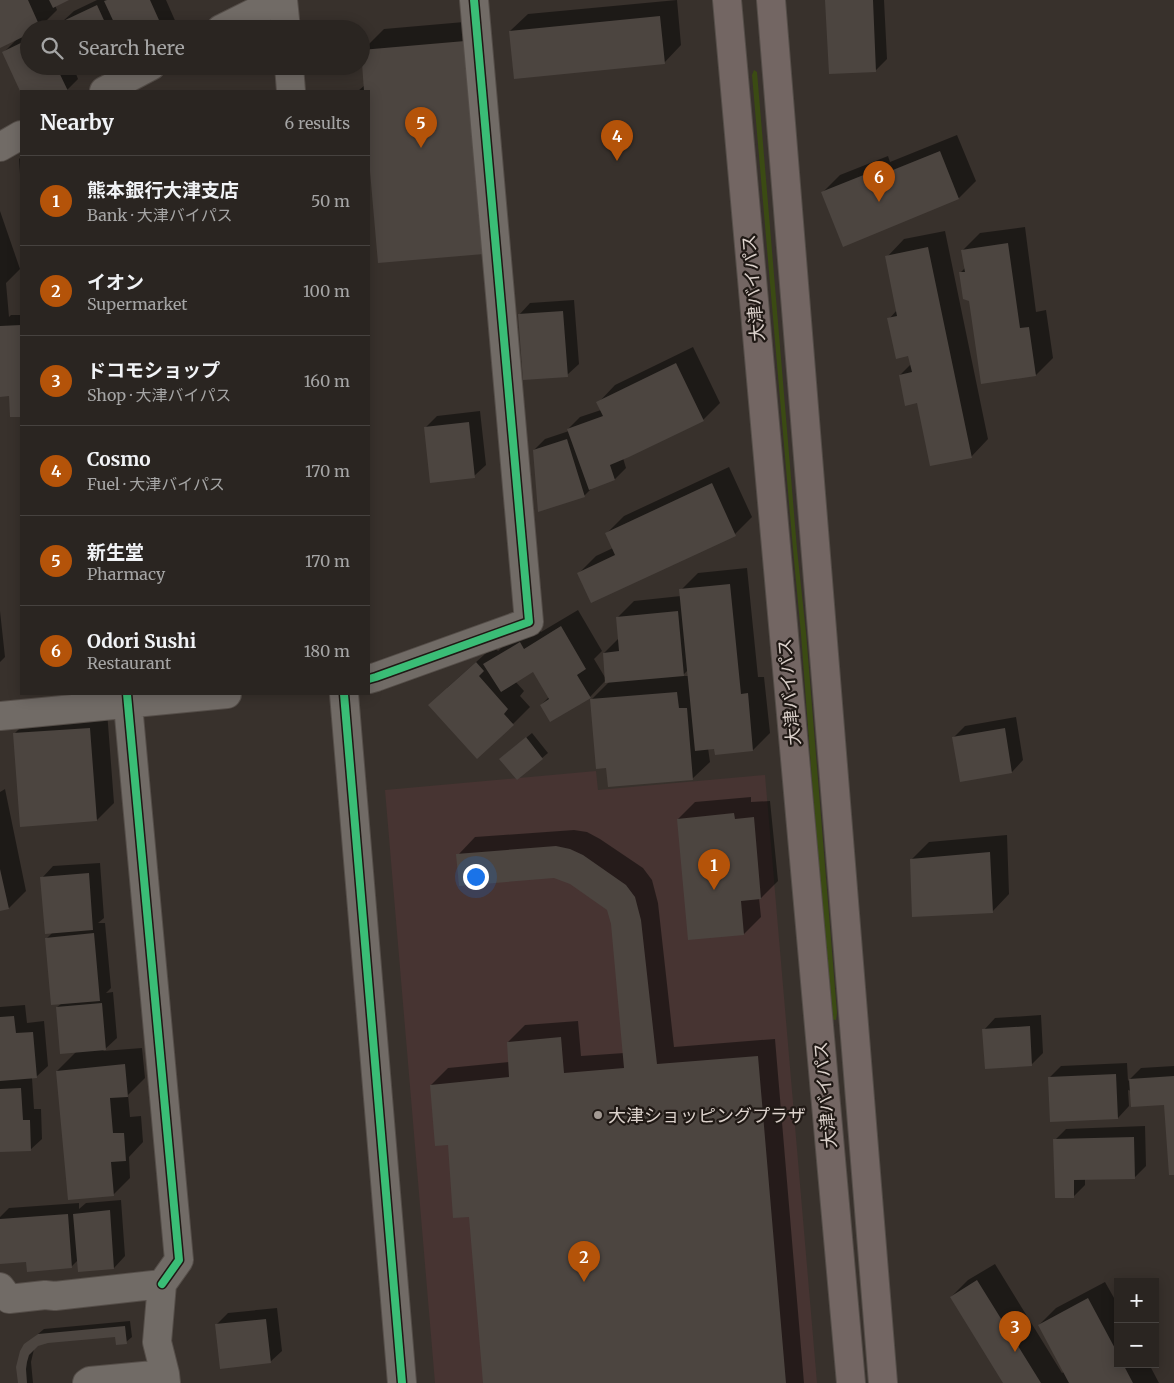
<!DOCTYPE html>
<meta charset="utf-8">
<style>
:root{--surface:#2a2521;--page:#322d2a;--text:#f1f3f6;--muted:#a5a5a5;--line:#46423f;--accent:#b45309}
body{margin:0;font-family:Merriweather,"Noto Sans JP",serif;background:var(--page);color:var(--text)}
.controls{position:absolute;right:15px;bottom:15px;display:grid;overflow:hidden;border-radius:0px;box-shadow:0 2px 12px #0003}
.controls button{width:45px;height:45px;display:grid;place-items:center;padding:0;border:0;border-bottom:1px solid var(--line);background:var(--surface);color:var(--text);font:25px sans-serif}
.you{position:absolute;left:475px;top:876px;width:18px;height:18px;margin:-12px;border:4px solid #fff;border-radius:50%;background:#1a73e8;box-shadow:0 0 0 8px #1a73e833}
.badge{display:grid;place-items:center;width:32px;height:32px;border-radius:50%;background:var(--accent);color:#fff;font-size:16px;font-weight:700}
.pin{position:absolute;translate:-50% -41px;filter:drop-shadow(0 1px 2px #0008)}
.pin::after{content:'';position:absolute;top:26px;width:18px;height:15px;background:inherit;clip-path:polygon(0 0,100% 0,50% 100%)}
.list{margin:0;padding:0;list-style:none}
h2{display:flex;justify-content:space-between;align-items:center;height:65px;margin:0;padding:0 20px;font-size:21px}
h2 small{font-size:16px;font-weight:400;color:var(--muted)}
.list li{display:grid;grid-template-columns:32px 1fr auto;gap:15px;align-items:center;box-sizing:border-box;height:90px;padding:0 20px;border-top:1px solid var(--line)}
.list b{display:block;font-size:19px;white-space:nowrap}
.list p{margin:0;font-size:16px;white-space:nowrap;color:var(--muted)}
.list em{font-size:16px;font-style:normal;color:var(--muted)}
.icon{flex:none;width:28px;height:28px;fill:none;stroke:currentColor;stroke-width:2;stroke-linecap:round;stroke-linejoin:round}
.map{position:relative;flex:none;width:1174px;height:1383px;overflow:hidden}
.search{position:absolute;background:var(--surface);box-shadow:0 2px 12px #0003;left:20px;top:20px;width:350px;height:55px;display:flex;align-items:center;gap:12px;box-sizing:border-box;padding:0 18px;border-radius:28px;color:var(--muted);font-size:19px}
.panel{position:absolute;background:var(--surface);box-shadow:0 2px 12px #0003;left:20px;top:90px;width:350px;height:605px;border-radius:0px}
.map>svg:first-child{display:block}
.commercial{fill:#473432}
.green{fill:#3b4b13}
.shadow{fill:#0007;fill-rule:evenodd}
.building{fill:#4c4540}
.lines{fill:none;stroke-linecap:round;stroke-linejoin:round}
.minor-casing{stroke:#554e49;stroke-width:30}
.highway-casing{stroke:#554e49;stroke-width:30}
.minor{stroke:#716b66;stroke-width:28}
.highway{stroke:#736663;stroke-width:28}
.cycleway-casing{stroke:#201915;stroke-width:11}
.cycleway{stroke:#3abd76;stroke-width:8}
.poi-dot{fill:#a39a94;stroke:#201915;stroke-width:2}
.labels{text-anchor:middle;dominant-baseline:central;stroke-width:4.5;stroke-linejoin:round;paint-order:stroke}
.street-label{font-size:18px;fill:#dcd2cc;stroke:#201915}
.poi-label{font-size:18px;fill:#dcd2cc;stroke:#201915;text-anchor:start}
</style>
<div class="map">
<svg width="1174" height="1383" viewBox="0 0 1174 1383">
<rect width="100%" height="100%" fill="#38312c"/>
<path class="commercial" d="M596 771 598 790 765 775 817 1383H435L385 790Z"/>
<path class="green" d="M754 70 757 72 797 549 806 633 837 1013 836 1020 830 1019 801 634 793 549 752 75Z"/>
<path class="shadow" d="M0 0H66L55 5 57 10 38 29H29V66H73L78 79 67 90 64 91H22L4 52 17 39 0 46Z
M97 0H166L177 25 173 29H65L62 22 74 11Z
M677 0 681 45 664 63 510 31 528 14Z
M826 0H884L887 59 876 70Z
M487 20 379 261 369 146V91H358L365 85 362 51 384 29Z
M53 23 55 29H41Z
M82 66H93L84 70Z
M957 135 976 181 959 198 823 192 840 175 888 156 890 162Z
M21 157V189L19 159Z
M0 211 20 269 6 283 9 317 11 315H21V415L11 416 10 395H0Z
M1025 227 1036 312 1046 310 1053 358 1036 375 970 300 960 273 965 268 963 250 980 233Z
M945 231 988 439 971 457 918 402 900 375 911 364 909 355 889 319 897 310 887 257 904 239Z
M574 300 579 364 567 375 519 315 530 303Z
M693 347 720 403 703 420 623 458 626 468 615 479 593 487 585 495 539 511 534 450 545 439 569 431 568 429 580 417 601 410 598 403 615 385Z
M480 411 486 465 474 476 425 428 437 416Z
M729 467 752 517 735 534 579 573 596 556 613 548 607 533 624 516Z
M747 568 758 677H764L770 733 753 750 715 747 708 748 710 762 692 779 607 766 591 700 609 682 606 680 590 697 541 705 549 697 533 670 515 681 524 691 520 696 530 707 513 724 447 688 494 646 498 651 502 647 537 626 541 632 578 610 602 651 594 659 606 679 604 653 619 638 617 618 634 601 681 596V590L698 573ZM688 670 689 676H682Z
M0 611 5 657 0 662Z
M107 711 114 803 97 820 15 733 32 716Z
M1016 717 1023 760 1012 772 954 737 965 726Z
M532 733 548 753 517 779 506 754Z
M5 789 26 891 9 908 0 910V792Z
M751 797V802L770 801 778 881 761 898H759L761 917 744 934 678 819 695 802Z
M574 830 587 832 600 839 643 868 652 880 658 903 674 1047 775 1039 804 1383H484L470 1216 431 1085 448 1068 509 1062 508 1042 525 1025 578 1021 581 1056 624 1053 613 924 608 910 571 883 554 877 458 855 475 837Z
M1007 835 1009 894 992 912 912 859 929 842Z
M100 863 104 918 98 923H105L111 988 106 993 113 992 117 1038 103 1051 142 1048 145 1078 128 1095 130 1117 141 1116 143 1142 129 1157 130 1178 113 1195 57 1071 77 1051 57 1007 62 1003 46 939 53 932 42 878 53 866Z
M25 1005 27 1023 44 1021 48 1066 36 1077 32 1078 34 1109H41L42 1139 30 1150 0 1151V1007Z
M1041 1015 1043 1053 1032 1064 984 1030 995 1018Z
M1127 1063 1128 1081 1141 1068 1174 1066V1174L1165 1103 1128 1090 1129 1106 1118 1118 1049 1078 1061 1066Z
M1145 1126 1146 1166 1134 1178 1085 1179V1185L1074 1196 1055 1140 1066 1129Z
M121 1200 125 1256 114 1268 78 1260 71 1267 28 1261 0 1255V1217L9 1208 79 1203V1209L86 1203Z
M995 1264 1062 1373 1064 1372 1039 1325 1056 1308 1105 1282 1118 1305V1364H1149L1159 1383H1005L951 1297 968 1280Z
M277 1308 282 1351 270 1362 216 1325 228 1313Z
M130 1321 132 1337 126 1342 116 1336 48 1341 38 1344 34 1349 31 1362 33 1383H19L25 1345 44 1329Z"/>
<path class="building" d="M0 0H28L41 29H29V34L0 48Z
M49 0H69L53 8Z
M107 0H150L163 29H117L104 1Z
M825 0H873L876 72 829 74Z
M97 5 108 29H64L61 22Z
M660 16 665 64 514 79 509 31Z
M29 39V66H56L68 91H20L2 52Z
M465 41 484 254 378 263 369 160V91H364L361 50Z
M940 151 959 199 843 247 821 192 871 172 873 178Z
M1008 243 1020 328 1029 327 1036 376 981 384 969 301 963 299 959 272H965L961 250Z
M928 247 972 458 930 466 917 403 905 406 899 375 912 372 908 356 896 359 887 318 897 316 885 256Z
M563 311 568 377 523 380 518 314Z
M21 325V417H10L9 396 0 397V326Z
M676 363 704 421 629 457 610 465 615 480 589 490 567 429 603 416 596 402Z
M469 422 475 478 430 483 424 427Z
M567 439 585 497 538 512 533 450Z
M712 483 736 536 591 603 577 573 615 555 605 533Z
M730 584 741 694 748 693 753 751 715 755 714 749 695 751 679 589Z
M678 611 684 676 605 683 603 653 619 651 616 617Z
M561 626 586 669 577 675 591 698 550 722 540 705 549 699 533 672 501 692 483 664 520 642 524 649Z
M476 662 484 671 479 676 508 709 504 714 514 725 477 759 428 705Z
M677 692 679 708H687L693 780 608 787 606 768 596 769 590 699Z
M90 728 97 821 20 827 13 733Z
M1005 728 1012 773 960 782 952 737Z
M526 737 543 759 517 780 499 759Z
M734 813 735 819 754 817 761 899 741 901 744 935 688 940 677 819Z
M556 846 570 849 583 855 626 885 635 897 641 920 657 1064 758 1056 786 1383H483L469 1217 453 1218 448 1145 435 1146 430 1085 509 1077 507 1042 561 1037 564 1073 624 1068 611 924 607 910 570 884 554 878 459 886 456 854Z
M990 852 993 913 912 917 910 859Z
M0 869 9 909 0 911Z
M89 873 93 930 45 934 40 877Z
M94 933 100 1001 51 1005 45 938Z
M102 1003 106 1050 60 1054 56 1007Z
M14 1016 16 1033 33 1032 37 1078 0 1081V1017Z
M1030 1026 1032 1066 985 1069 982 1029Z
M125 1064 128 1097 110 1098 113 1133H124L126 1161 111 1162 114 1196 68 1200 56 1071Z
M1116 1074 1118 1119 1050 1122 1048 1077Z
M1174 1076V1175H1169L1164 1105 1131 1107 1129 1079Z
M21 1088 23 1120H30L31 1151 0 1152V1089Z
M1134 1137 1135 1179 1074 1180V1198H1055L1053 1139Z
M110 1210 114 1269 78 1272 73 1214Z
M68 1214 72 1268 27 1272 26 1262 0 1264V1219Z
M977 1280 1041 1383H1003L950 1297Z
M1088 1298 1118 1354V1364H1123L1133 1383H1069L1038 1325Z
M266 1319 271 1363 220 1369 215 1324Z
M125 1326 127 1344 116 1345 115 1337 48 1343 38 1346 29 1355 27 1362 26 1369 27 1383H18L16 1367 20 1351 24 1344 38 1334Z"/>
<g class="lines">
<defs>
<path id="minor" d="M283 0 286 29
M221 29 279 0
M289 66 291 91
M104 91 151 66
M0 147 21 135
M369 679 376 677 529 622 474 0
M127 694 179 1260 162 1284
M344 694 402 1383
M0 716 227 694
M0 1287 9 1299 45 1295 55 1296 162 1284 157 1342 165 1374 166 1383
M87 1383 90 1381 165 1374"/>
<path id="highway" d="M727 0 851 1383
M771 0 883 1383"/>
</defs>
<use href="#minor" class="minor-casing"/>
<use href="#highway" class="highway-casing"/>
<use href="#minor" class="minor"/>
<use href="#highway" class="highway"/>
<defs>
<path id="cycleway" d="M369 679 376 677 529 622 474 0
M127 694 179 1260 162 1284
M344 694 402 1383"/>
</defs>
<use href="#cycleway" class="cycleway-casing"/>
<use href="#cycleway" class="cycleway"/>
</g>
<circle class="poi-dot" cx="598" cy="1115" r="5"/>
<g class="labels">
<g class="street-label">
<text transform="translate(753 288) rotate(-95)">大津バイパス</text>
<text transform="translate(789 692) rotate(-95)">大津バイパス</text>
<text transform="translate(825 1095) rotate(-95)">大津バイパス</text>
</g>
<g class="poi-label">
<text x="608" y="1115">大津ショッピングプラザ</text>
</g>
</g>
</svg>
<div class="controls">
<button>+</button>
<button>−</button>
</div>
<div class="you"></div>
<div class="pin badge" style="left:714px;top:890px">1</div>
<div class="pin badge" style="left:584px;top:1282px">2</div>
<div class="pin badge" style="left:1015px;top:1352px">3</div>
<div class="pin badge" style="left:617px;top:161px">4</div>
<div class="pin badge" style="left:421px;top:148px">5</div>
<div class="pin badge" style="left:879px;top:202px">6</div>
<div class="search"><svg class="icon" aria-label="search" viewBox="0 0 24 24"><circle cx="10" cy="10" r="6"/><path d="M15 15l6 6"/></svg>Search here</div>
<section class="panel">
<h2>Nearby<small>6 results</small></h2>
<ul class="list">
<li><span class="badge">1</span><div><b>熊本銀行大津支店</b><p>Bank · 大津バイパス</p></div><em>50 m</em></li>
<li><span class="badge">2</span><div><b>イオン</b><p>Supermarket</p></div><em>100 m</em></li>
<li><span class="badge">3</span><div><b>ドコモショップ</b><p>Shop · 大津バイパス</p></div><em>160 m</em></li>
<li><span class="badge">4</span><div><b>Cosmo</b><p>Fuel · 大津バイパス</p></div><em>170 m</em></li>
<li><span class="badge">5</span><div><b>新生堂</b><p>Pharmacy</p></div><em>170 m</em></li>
<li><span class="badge">6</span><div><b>Odori Sushi</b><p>Restaurant</p></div><em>180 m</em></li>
</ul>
</section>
</div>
